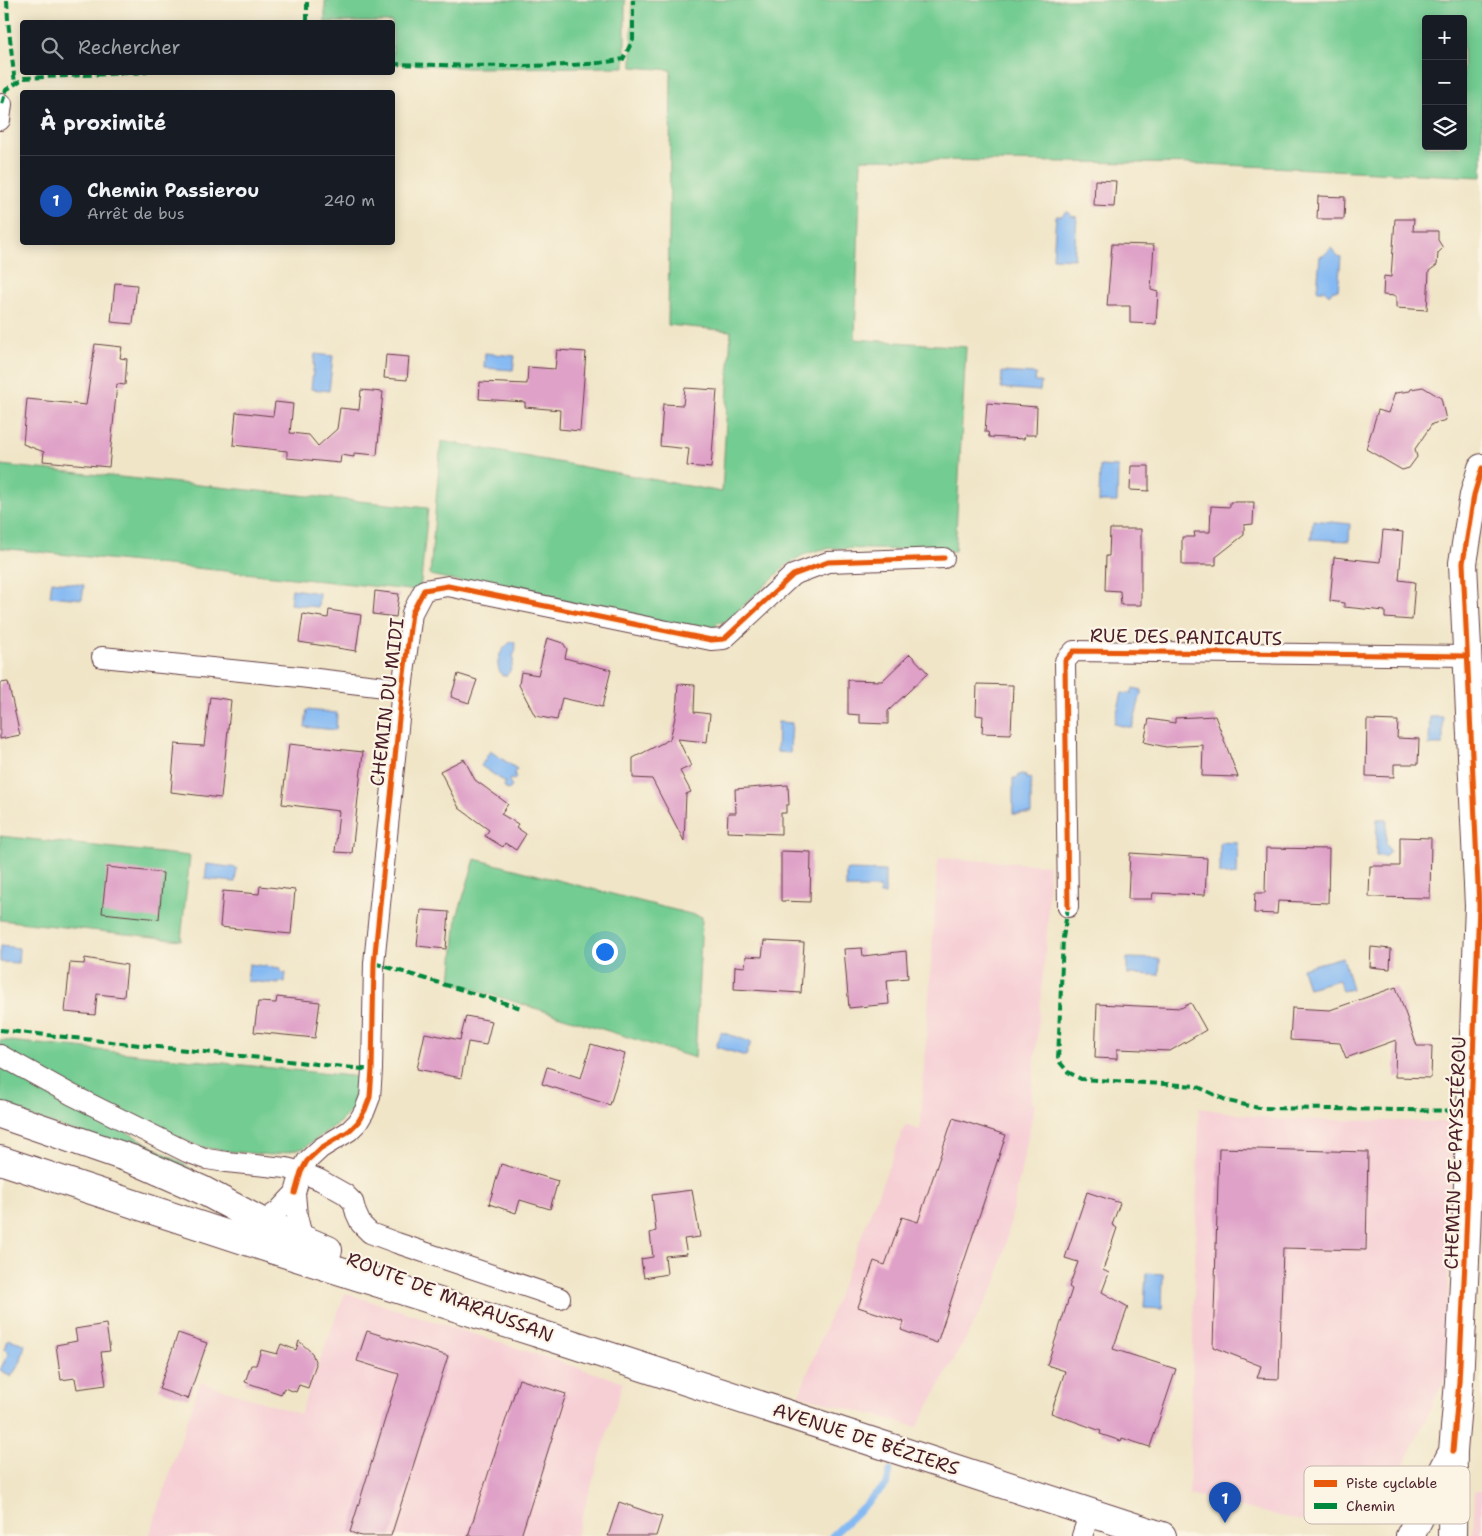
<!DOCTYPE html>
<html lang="fr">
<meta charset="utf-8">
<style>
:root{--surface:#171b24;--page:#20242c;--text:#f1f3f6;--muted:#9ea1a6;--line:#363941;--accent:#1a73e8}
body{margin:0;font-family:"Shantell Sans",sans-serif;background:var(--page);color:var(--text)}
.controls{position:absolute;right:15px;top:15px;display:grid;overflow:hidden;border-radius:5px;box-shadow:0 2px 12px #0003}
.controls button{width:45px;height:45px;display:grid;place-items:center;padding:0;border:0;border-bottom:1px solid var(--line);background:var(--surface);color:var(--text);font:25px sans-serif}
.you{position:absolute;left:604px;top:951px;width:18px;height:18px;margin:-12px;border:4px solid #fff;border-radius:50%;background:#1a73e8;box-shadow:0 0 0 8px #1a73e833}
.badge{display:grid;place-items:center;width:32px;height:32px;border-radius:50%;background:var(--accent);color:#fff;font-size:16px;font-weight:700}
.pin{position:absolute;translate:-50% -41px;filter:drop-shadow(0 1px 2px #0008)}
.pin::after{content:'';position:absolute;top:26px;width:18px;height:15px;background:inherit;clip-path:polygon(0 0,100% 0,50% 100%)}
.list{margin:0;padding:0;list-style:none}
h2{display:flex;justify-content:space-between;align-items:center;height:65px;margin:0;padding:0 20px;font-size:21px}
h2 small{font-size:16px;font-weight:400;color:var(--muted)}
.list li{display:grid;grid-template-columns:32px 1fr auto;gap:15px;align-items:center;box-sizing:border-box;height:90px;padding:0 20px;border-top:1px solid var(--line)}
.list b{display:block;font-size:19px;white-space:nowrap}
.list p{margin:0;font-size:16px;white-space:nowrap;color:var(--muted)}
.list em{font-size:16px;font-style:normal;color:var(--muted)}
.icon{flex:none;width:28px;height:28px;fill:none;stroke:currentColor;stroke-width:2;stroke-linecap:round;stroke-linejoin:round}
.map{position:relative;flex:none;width:1482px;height:1536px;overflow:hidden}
.search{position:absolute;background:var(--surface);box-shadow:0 2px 12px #0003;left:20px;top:20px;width:375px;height:55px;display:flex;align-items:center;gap:12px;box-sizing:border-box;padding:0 18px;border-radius:5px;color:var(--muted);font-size:19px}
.panel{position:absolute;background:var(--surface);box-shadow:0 2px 12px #0003;left:20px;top:90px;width:375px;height:155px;border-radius:5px}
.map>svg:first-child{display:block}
.built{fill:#f6cfd5}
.green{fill:#73cc92;stroke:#5e765e;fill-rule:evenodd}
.water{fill:#84b9f3;stroke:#676c8f}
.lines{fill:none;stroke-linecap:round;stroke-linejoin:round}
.stream{stroke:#84b9f3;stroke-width:7}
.building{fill:#dfa1c8}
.street-casing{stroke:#633d42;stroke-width:22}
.secondary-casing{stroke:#633d42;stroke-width:30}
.street{stroke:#fff;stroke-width:20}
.secondary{stroke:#fff;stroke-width:28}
.quiet{stroke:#00873e;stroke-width:4;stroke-dasharray:8 4;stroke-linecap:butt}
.cycleway-casing{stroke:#fcf5e5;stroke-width:8}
.cycleway{stroke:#e8590c;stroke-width:5}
.labels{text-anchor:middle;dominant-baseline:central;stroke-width:4.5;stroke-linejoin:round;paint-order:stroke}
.street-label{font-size:19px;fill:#4a1f2b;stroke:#fcf5e5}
.key{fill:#fcf5e5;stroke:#c7b5ad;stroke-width:1}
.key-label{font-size:14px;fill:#4a1f2b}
</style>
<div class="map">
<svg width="1482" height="1536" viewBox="0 0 1482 1536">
<rect width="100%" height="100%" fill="#fcf5e5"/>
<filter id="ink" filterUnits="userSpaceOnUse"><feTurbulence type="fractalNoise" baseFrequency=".02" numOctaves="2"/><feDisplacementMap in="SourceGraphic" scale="10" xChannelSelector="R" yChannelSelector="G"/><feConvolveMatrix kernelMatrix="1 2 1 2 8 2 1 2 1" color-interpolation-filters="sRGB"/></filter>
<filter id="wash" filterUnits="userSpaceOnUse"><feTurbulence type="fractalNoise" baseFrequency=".0096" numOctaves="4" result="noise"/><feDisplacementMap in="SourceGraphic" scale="20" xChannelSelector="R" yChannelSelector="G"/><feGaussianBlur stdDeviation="1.12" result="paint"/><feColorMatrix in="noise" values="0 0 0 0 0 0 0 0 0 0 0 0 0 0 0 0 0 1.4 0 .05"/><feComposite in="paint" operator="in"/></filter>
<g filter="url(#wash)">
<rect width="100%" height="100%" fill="#f0e5c7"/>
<path class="built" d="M938 858 1049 865 1048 920 1031 1103 1035 1104 1005 1247 996 1283 917 1427 799 1395 905 1125 920 1130Z
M1199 1108 1274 1119 1452 1122 1446 1377 1391 1491 1352 1513 1306 1522 1189 1495Z
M345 1293 623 1382 576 1536H149L200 1382 300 1414Z
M1475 1491H1482V1536H1473Z"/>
<path class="green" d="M325 0H625V67L467 68 393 63 392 22H325Z
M632 0H1482V177L1205 164 861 159 855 339 966 347 955 551 832 548 819 550 803 555 788 564 727 621 716 623V636L430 575 441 441 722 492 731 331 668 325 671 70 632 67ZM1426 19H1463V146H1426Z
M0 465 428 508 420 591 0 548Z
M0 836 190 856 181 940 0 920Z
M475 859 702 917 695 1058 451 982 457 917Z
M0 1040 360 1077V1090L356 1106 341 1121 304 1148 272 1155 226 1151 200 1147 112 1109 0 1049Z
M0 1060 194 1170 0 1107Z"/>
<path class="water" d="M1067 212 1070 213 1071 216 1077 217 1074 259 1053 258 1056 216H1062L1064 213Z
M1331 248 1338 256 1341 257 1338 290H1333L1329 295 1324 290H1317L1320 256H1323Z
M485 353 515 356 513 370 484 368Z
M315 354 333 356 329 391 311 389Z
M1002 372 1036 374 1035 382H1041L1040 391 1001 388Z
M1100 466 1118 467 1117 502H1099Z
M1313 520 1350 524 1349 541 1311 539Z
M52 581 84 585 82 599 50 596Z
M292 589 319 593 318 607 290 604Z
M511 642H514C517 647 516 651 513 656 515 662 510 672 506 676L502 675C493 664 500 649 511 642Z
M1133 688 1142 690 1132 728 1114 724 1122 693 1131 694Z
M307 710 337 713 336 730 305 727Z
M1430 717H1443V745H1429Z
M778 722 792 723 790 753 777 752Z
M490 751 517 769 514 773 516 778 514 780 510 779 509 781 512 786 510 789 507 790 504 786 505 782 481 766Z
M1022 774 1025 775 1027 779 1031 778V814H1013V778H1017L1019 775Z
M1377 819H1387L1386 842 1390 851 1386 856H1376Z
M1220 842 1238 843 1237 875 1220 874Z
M207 864 237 868 235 882 205 879Z
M846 870 885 871V894H880V888H846Z
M0 946 19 948 18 963 0 962Z
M1343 957 1352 989 1342 991 1339 980 1308 988 1302 968Z
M1127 958 1160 959 1159 975 1127 974Z
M249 964 281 968V973H286L285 982H279V984L247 981Z
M721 1032 751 1042 746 1056 716 1047Z
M1146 1273 1163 1274 1162 1309 1144 1308Z
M8 1339 25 1344 21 1361 11 1377 0 1370 9 1352 5 1350Z"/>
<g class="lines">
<path class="stream" d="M832 1536 887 1484 890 1471"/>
</g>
<g id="blocks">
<path class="building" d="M1095 180 1116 181 1114 207 1094 206Z
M1318 196 1345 197 1344 219H1317Z
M1395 219H1414L1413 231H1438V240L1443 248 1438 253 1437 265 1429 271 1427 310 1396 308V296L1383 295 1384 276 1391 277Z
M1112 244 1154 245 1151 290 1158 292 1156 324 1130 323V306H1107Z
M115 283 137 285 133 324 111 322Z
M95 344 122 347 120 358 127 359 125 385 117 384 109 467 43 461 44 452 23 444 27 399 86 405Z
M557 350 586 352 580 431 559 429 560 410 525 407V402L479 399 480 382 527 384 528 367 555 369Z
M386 355 409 357 407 380 384 378Z
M1423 387 1441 398 1446 420 1432 424 1415 449 1417 457 1409 468 1402 470 1366 449 1378 410 1388 413 1395 393 1410 391 1411 389Z
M685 388 717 390 711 468 687 466 689 449 660 446 663 404 683 405Z
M361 390 383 392 377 455 354 453V457L341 455 340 463 287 458V451L233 445 236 412 273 416 275 402 293 404 290 433 309 435 318 446 337 429 340 408 359 410Z
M987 403 1037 407 1036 435H1025L1024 439 989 437 988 432H985Z
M1131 466H1149V491L1130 490Z
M1230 502H1254L1253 524 1244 525V535L1216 557V565H1182V537H1195L1194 532H1210L1211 506 1230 507Z
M1110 529H1141V605H1121L1120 591 1105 590 1106 556H1109Z
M1383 530 1403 532 1399 580 1415 582 1412 620 1385 618V611L1344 607V603L1330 601 1334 557 1380 562Z
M375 591 399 594 396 617 373 614Z
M329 610 361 615 356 651 299 642 303 614 328 618Z
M547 638 563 643 567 649 565 658 611 670 602 707 562 698 557 720 535 716 519 685 521 672 538 675Z
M910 654 928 673 888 711V724L860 723V715L848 714V680L882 681Z
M458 674 477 680 469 703 451 697Z
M8 682 20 735 0 739V683Z
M678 684 695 685 694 712 710 714 707 742 678 739 691 766 680 771 691 792 686 794 684 841 652 779 633 778V758L670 739 676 713Z
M977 684 1013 685 1011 734 982 733 983 716 976 715Z
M210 697 231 700 221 798 171 792 175 744 204 746Z
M1215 716 1238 777 1202 776 1203 745 1166 747 1144 742 1149 719 1175 723V718Z
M1367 720 1398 721 1397 738 1419 739 1418 764H1394V777L1366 776Z
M289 744 363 752 352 853 335 852 339 811 282 804Z
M464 759 475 780 508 804 501 814 518 824 516 827 526 834 516 850 505 843 503 847 485 836 489 830 459 808 440 771Z
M788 785 789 805H786V813H781V834L727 832 728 813H736L735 789Z
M1400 837 1431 838 1430 898 1369 897 1370 866H1400Z
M1266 848 1329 849 1328 903 1278 901 1277 914 1254 913 1255 893H1265Z
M781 851 811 852 810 902 781 901Z
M1130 853 1207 858 1205 895 1153 893 1152 899H1128Z
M107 867 163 873 159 919 102 913Z
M260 886 295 890 291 934 220 927 223 891 259 894Z
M421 910 449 912 446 949 417 946Z
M764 941 804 943 801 993 734 989 735 966 745 967 746 956 762 957Z
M1371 947 1391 949 1390 969 1370 967Z
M862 948 863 956 906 951 908 978 887 980 889 1004 849 1008 844 949Z
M85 958 127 965 124 997 97 994 95 1015 65 1012 70 963 84 964Z
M1396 987 1417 1046H1432L1431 1078 1395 1077 1396 1040 1346 1058 1340 1043 1290 1040 1292 1008 1330 1010Z
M277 997 320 1002 315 1038 254 1032 258 1002 276 1003Z
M1191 1003 1206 1030 1170 1051 1117 1049V1059L1095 1058 1097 1004 1181 1008Z
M466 1016 492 1021 486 1045 468 1042 461 1078 417 1069 425 1033 460 1040Z
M591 1044 625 1054 610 1105 542 1084 547 1067 581 1078Z
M953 1118 1006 1135 937 1343 901 1330 904 1322 858 1307 874 1261 885 1265 902 1217 918 1222Z
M1219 1148 1368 1152 1366 1250 1283 1248 1279 1379 1257 1378 1261 1366 1213 1347Z
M501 1164 558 1181 550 1209 520 1200 516 1213 489 1204Z
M692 1190 700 1237 684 1239 687 1254 665 1256 667 1274 644 1278 641 1259 653 1257 650 1233 656 1231 652 1195Z
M1087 1192 1120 1203 1112 1225 1117 1228 1103 1270 1109 1273 1102 1292 1128 1307 1113 1349 1176 1369 1150 1447 1122 1438 1121 1441 1100 1434 1101 1431 1051 1413 1065 1371 1047 1365 1072 1289 1069 1287 1078 1262 1065 1258Z
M106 1324 110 1351 101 1352 106 1385 77 1389 75 1378 61 1380 56 1345 77 1341 75 1329Z
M367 1331 448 1356 391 1536H361L350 1532 399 1374 357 1361Z
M178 1333 207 1343 188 1399 159 1389Z
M299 1341 312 1353 316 1364 308 1388 299 1385 296 1392 284 1388 281 1394 245 1382 251 1365H256L261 1350 277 1354 281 1344 296 1350Z
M519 1379 566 1394 521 1536H468Z
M619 1502 662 1517 656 1536H608Z"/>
</g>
</g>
<g filter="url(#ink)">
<use href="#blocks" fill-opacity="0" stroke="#633d42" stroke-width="1"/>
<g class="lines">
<defs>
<path id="street" d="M0 120 2 104
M102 657 300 677 402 689
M1068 907 1065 661 1074 651 1467 656
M0 1055 72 1095 187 1152 207 1159 226 1162 286 1168 301 1172 320 1180 345 1194 353 1202 356 1213 361 1224 370 1233 397 1243 560 1298
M295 1193 301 1172 307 1161 321 1148 349 1131 358 1122 365 1110 370 1097 372 1070 374 963 402 689 412 613 424 590 448 586 711 640 724 639 793 575 828 562 944 558
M262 1222 278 1211 295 1193 297 1216 303 1240
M1082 1536 1090 1512"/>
<path id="secondary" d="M0 1114 134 1160 202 1190 262 1222 328 1250
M0 1160 271 1249 569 1343 1162 1536
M1410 1536 1450 1457
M1452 1536 1453 1451 1459 1382 1465 1261 1479 906 1463 563 1474 495 1482 468"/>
</defs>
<use href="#street" class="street-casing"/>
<use href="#secondary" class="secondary-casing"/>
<use href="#street" class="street"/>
<use href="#secondary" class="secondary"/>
<path class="quiet" d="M7 0 8 20 15 84
M307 22V0
M392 64C437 65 482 66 527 66 559 65 592 66 623 59L633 40V0
M2 104 6 90 24 78 148 72
M1068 907 1063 938 1058 1060 1068 1072 1081 1079 1196 1086 1228 1101 1259 1108 1472 1111
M374 963 521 1008
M0 1030 372 1070"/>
<defs>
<path id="cycleway" d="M1068 907 1065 661 1074 651 1467 656
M295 1193 301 1172 307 1161 321 1148 349 1131 358 1122 365 1110 370 1097 372 1070 374 963 402 689 412 613 424 590 448 586 711 640 724 639 793 575 828 562 944 558
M1453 1451 1459 1382 1465 1261 1479 906 1463 563 1474 495 1482 468"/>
</defs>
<use href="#cycleway" class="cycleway-casing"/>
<use href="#cycleway" class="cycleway"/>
</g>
</g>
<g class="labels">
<g class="street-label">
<text transform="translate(1186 637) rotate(1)">RUE DES PANICAUTS</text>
<text transform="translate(387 702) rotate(-83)">CHEMIN DU MIDI</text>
<text transform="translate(1455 1153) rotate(-88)">CHEMIN DE PAYSSIÉROU</text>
<text transform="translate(450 1297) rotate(21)">ROUTE DE MARAUSSAN</text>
<text transform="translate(866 1439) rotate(18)">AVENUE DE BÉZIERS</text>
</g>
</g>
<rect x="1304" y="1466" width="166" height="58" rx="8" class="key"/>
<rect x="1314" y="1480" width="23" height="7" fill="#e8590c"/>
<rect x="1314" y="1503" width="23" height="6" fill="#00873e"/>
<g class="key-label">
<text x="1346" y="1488">Piste cyclable</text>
<text x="1346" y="1511">Chemin</text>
</g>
</svg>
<div class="controls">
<button>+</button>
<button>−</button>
<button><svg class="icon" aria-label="layers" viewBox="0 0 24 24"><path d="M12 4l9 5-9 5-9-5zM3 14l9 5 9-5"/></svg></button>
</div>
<div class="you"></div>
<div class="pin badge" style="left:1225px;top:1523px;background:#1a4fb4">1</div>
<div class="search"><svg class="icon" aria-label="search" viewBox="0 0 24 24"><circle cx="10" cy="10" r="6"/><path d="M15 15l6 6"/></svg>Rechercher</div>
<section class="panel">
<h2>À proximité<small></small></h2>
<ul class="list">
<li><span class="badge" style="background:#1a4fb4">1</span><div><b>Chemin Passierou</b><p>Arrêt de bus</p></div><em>240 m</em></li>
</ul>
</section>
</div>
